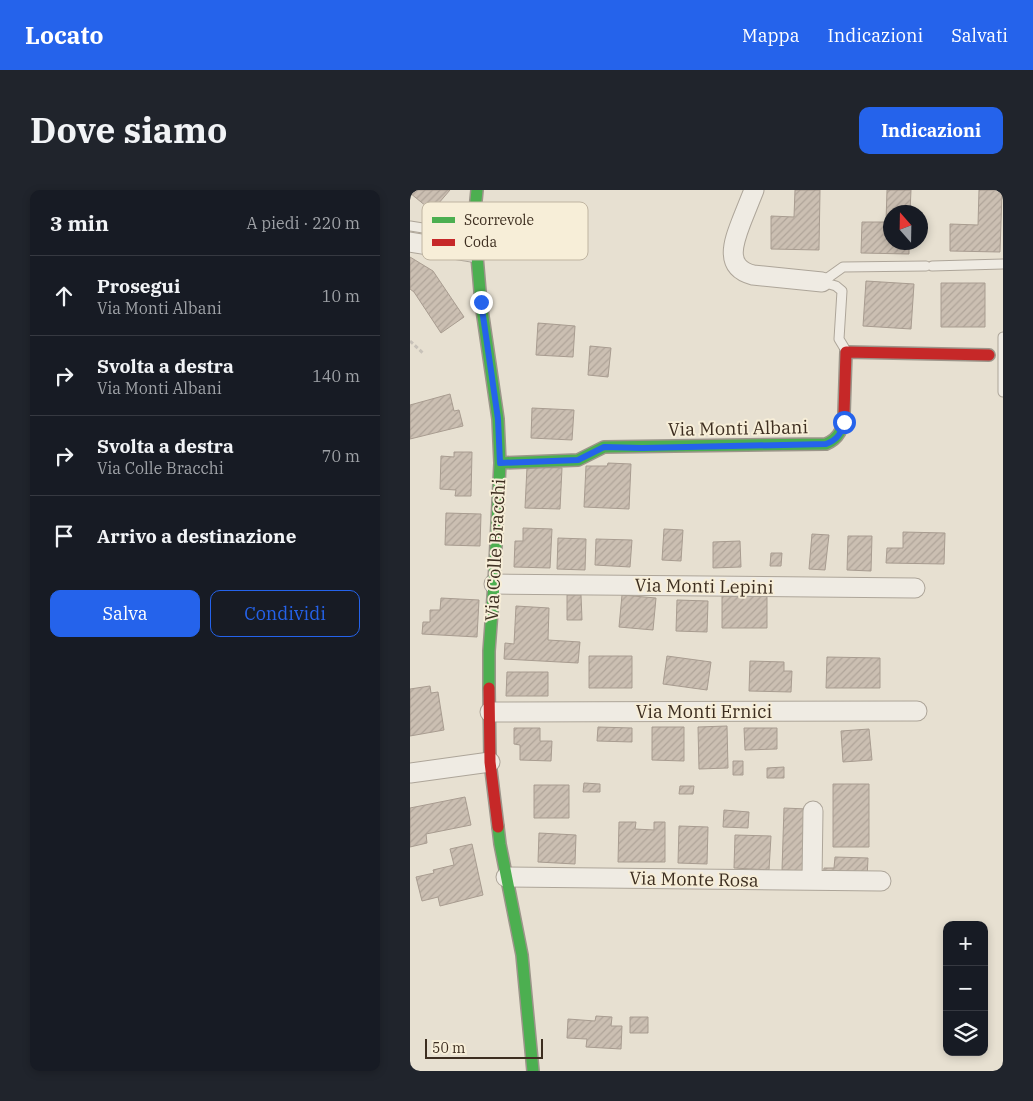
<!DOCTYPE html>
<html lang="it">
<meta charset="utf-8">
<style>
:root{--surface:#171b24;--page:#20242c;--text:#f1f3f6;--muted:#9ea1a6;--line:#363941;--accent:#2563eb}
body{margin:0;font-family:"IBM Plex Serif",serif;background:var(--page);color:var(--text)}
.controls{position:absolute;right:15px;bottom:15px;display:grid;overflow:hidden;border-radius:10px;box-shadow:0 2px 8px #0003}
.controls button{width:45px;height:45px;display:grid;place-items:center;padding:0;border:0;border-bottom:1px solid var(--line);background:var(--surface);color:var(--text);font:25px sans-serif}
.compass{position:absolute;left:473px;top:15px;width:45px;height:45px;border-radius:50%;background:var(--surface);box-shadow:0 2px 8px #0003;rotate:340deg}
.scale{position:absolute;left:15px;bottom:12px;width:118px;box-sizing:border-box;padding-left:5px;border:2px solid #3d2e20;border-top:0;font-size:14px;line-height:18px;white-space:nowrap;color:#3d2e20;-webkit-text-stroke:4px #f7eed8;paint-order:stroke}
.stop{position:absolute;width:15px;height:15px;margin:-11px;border:4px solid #2563eb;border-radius:50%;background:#fff}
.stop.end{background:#2563eb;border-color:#fff;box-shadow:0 1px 5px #0008}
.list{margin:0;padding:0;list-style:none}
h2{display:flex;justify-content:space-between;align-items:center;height:65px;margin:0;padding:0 20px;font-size:21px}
h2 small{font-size:16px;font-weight:400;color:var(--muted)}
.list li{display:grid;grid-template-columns:32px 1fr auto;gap:15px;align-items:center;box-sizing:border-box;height:80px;padding:0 20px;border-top:1px solid var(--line)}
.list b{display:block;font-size:19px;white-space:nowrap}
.list p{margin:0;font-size:16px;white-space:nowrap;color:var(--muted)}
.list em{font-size:16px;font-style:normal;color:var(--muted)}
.actions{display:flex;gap:10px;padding:15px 20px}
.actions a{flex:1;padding:11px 0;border:1px solid var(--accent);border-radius:10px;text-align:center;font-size:18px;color:var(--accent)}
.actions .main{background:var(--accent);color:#fff}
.icon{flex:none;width:28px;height:28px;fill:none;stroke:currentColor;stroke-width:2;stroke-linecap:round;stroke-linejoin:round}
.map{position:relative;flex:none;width:593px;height:881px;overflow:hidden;border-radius:10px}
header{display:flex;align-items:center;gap:30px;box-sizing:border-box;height:70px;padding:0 25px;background:var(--accent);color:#fff}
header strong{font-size:24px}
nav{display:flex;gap:28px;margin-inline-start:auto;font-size:18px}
.intro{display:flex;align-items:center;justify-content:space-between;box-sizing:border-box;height:120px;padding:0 30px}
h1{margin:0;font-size:35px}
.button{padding:12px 22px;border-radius:10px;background:var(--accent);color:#fff;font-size:18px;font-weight:700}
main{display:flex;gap:30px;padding:0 30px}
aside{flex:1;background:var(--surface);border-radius:10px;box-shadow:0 2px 8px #0003}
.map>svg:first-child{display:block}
.building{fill:url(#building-hatch);stroke:#a89c90}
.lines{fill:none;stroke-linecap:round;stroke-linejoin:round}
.lane-casing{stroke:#ada599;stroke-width:11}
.street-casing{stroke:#ada599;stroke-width:21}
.fast-casing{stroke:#9c958a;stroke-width:14}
.jam-casing{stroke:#9c958a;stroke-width:14}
.path{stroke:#c8c2b9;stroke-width:3;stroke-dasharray:4 2.5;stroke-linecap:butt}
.lane{stroke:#efebe3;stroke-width:9}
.street{stroke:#efebe3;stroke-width:19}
.fast{stroke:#4caf50;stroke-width:11}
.jam{stroke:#c62828;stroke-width:11}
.route{stroke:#2563eb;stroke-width:6}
.labels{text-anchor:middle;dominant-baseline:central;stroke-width:4;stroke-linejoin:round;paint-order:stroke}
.street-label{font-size:18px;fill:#3d2e20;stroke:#f7eed8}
.key{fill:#f7eed8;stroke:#bfb4a1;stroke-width:1}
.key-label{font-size:14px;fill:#3d2e20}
</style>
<header>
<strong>Locato</strong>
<nav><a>Mappa</a><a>Indicazioni</a><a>Salvati</a></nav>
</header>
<div class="intro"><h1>Dove siamo</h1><a class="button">Indicazioni</a></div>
<main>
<aside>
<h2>3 min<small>A piedi · 220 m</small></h2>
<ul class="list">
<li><svg class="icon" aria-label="ahead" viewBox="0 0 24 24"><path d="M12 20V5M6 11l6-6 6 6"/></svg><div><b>Prosegui</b><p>Via Monti Albani</p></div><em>10 m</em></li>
<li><svg class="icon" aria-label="right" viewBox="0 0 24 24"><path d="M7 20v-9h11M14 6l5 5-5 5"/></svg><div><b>Svolta a destra</b><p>Via Monti Albani</p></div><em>140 m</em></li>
<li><svg class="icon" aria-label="right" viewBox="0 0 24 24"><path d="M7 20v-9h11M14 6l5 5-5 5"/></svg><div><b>Svolta a destra</b><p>Via Colle Bracchi</p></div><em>70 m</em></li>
<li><svg class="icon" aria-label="arrive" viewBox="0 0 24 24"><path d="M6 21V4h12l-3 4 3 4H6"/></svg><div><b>Arrivo a destinazione</b></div></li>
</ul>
<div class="actions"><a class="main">Salva</a><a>Condividi</a></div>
</aside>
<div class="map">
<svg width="593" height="881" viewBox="0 0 593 881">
<defs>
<pattern id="building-hatch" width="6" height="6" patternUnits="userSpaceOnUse" patternTransform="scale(1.25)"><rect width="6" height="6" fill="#cbbfb2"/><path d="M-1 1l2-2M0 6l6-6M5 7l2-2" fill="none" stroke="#afa499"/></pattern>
</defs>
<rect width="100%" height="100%" fill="#e7e0d1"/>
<path class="building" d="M0 0H40L22 21 0 3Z
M385 0H410L409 60 361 59V26L384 27Z
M477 0H501L500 22H480V52H499V64L451 63 452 32H476Z
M569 0H593V3H592L590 62 540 61V34L568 35Z
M0 67 23 81 54 127 31 143 4 102 0 99Z
M456 91 504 94 501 139 453 136Z
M531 93H575V137H531Z
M128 133 165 136 163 167 126 165Z
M180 156 201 158 198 187 178 185Z
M40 204 44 221 49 220 53 236 0 249V215Z
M122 218 164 220 162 250 121 248Z
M44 262H62L61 306H45L46 300 30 299 31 266 44 267Z
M198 273 221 274 219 319 174 317 176 276H197Z
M117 277 152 278 150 319 115 318Z
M36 323 71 324 70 356 35 355Z
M113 338 142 339 140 378 104 377 105 351H113Z
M254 339 273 340 271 371 252 370Z
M493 342 535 343 534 374 476 373 477 358H493Z
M402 344 419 345 415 380 399 379Z
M438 346H462L461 381 437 380Z
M148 348 176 349 175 380 147 379Z
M186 349 222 350 220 377 185 375Z
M330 351 331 377 303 378V352Z
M361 363H372L371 376H360Z
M157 405H171L172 430H157Z
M212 405 246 408 243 440 209 437Z
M312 406H357V438H312Z
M31 408 69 410 67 447 12 444 13 432H20V420H30Z
M267 410 298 411 297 442 266 441Z
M106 416 139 418 138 450 170 452 168 473 94 469 95 453 104 454Z
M179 466H222V498H179Z
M257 466 301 472 297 500 253 494Z
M417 467 470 468V498H416Z
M340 471 374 472V481H382L381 502 339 501Z
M97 482H138V506H96Z
M20 496 21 503 28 502 34 540 0 546V499Z
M317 536 318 578 289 579 288 537Z
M188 537 222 538V552L187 551Z
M242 537H274V571L242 570Z
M104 538H130V551H142L141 571 110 570V555L104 554Z
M334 538H367V559L335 560Z
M459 539 462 570 433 572 431 541Z
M323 571H333V585H323Z
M374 577V588H357V578Z
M174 593 190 594V602H173Z
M423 594H459V657H423Z
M124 595H159V628H124Z
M270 596H284L283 604H269Z
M55 607 61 635 16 644 17 653 0 657V618Z
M374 618 397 619 395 681 372 680Z
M314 620 339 622 338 638 313 637Z
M209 632H226L225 639 244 640V632H255V672H208Z
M269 636 298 637 297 674 268 673Z
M129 643 166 645 165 674 128 672Z
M325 645 361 646 359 680 324 678Z
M62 654 73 705 30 716 28 707 12 711 6 687 24 683 23 680 44 675 40 659Z
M425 667 458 668 457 689 413 688 414 678H424Z
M186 826 202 827 201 836H212L211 859 176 857 177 849 157 848 158 829 185 831Z
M220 827H238V843H220Z"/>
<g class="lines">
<defs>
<path id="lane" d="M0 36 63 46
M522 76 593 74
M412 92 433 77 516 76
M412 92 426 96 432 101 429 149 435 159
M593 147V202"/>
<path id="street" d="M344 0C340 10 336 20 332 30 324 51 313 77 343 85L412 92
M0 52 67 63
M84 394 505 398
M80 522 507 521
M0 583 80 572
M96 687 471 691
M402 690 403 621"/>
<path id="fast" d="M67 0 64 31 71 113 88 229 90 273 84 394 79 461V498
M90 273 168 270 194 257 416 254C430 248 434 237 434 223
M88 637 90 654 112 765 123 881"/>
<path id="jam" d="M434 223 436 162 579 165
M79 498 80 572 88 637"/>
</defs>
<use href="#lane" class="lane-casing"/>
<use href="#street" class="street-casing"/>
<use href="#fast" class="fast-casing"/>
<use href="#jam" class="jam-casing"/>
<path class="path" d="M0 151 14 164"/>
<use href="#lane" class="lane"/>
<use href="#street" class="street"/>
<use href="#fast" class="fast"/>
<use href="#jam" class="jam"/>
</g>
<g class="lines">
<path class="route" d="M71 112 88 229 90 273 168 270 194 257 232 258 416 254C427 250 431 244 434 232"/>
</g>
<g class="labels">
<g class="street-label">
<text transform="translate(328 238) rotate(-1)">Via Monti Albani</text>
<text transform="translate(85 360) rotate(-87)">Via Colle Bracchi</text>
<text transform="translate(294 396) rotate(1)">Via Monti Lepini</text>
<text x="294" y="521">Via Monti Ernici</text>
<text transform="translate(284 689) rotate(1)">Via Monte Rosa</text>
</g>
</g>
<rect x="12" y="12" width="166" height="58" rx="8" class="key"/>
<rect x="22" y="27" width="23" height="6" fill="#4caf50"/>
<rect x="22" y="49" width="23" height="7" fill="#c62828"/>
<g class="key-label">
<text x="54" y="35">Scorrevole</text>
<text x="54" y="57">Coda</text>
</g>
</svg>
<div class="controls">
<button>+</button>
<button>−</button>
<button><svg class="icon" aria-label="layers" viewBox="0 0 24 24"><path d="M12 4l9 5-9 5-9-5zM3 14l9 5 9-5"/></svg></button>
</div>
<svg class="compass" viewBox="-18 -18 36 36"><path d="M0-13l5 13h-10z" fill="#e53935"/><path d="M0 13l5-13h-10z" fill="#9ea1a6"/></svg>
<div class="scale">50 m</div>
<div class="stop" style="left:434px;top:232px"></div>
<div class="stop end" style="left:71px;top:112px"></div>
</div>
</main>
